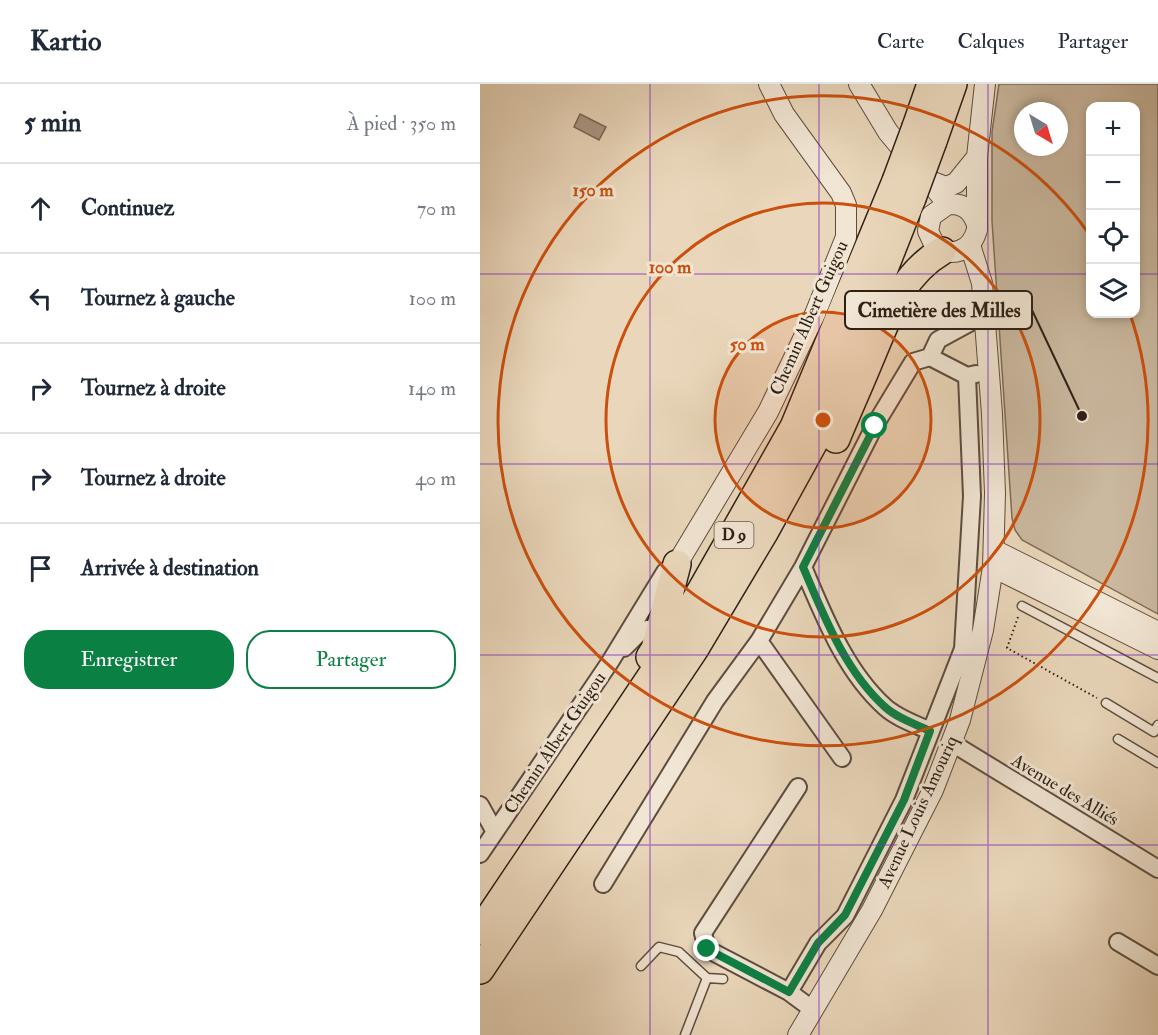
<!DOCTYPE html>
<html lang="fr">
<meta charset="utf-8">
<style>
:root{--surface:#fff;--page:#f2f2f3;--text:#1f2937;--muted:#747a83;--line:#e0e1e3;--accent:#0b8043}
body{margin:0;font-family:"IM FELL Double Pica",serif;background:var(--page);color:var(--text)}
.controls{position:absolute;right:18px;top:18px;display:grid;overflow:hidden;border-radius:12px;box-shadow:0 3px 9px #0003}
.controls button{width:54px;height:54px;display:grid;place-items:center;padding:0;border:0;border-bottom:2px solid var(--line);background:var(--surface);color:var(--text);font:30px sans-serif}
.compass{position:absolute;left:534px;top:18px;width:54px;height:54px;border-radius:50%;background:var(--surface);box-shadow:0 3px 9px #0003;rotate:142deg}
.stop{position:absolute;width:18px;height:18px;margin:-14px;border:4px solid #0b8043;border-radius:50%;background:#fff}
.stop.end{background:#0b8043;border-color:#fff;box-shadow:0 2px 6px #0008}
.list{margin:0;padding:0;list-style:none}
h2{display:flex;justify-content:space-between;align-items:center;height:78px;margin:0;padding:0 24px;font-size:26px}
h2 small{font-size:20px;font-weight:400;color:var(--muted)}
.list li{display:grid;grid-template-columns:39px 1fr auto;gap:18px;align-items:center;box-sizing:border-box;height:90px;padding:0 24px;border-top:2px solid var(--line)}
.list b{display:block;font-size:22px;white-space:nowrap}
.list em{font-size:20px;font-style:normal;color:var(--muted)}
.actions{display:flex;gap:12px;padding:18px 24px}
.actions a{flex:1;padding:14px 0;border:2px solid var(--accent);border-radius:24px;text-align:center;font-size:21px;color:var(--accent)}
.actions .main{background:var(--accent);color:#fff}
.icon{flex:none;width:33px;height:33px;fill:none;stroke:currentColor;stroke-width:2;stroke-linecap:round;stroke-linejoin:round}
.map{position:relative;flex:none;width:678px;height:951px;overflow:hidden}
header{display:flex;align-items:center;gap:36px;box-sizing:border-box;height:84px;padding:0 30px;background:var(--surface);border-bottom:2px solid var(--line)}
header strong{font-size:28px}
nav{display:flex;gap:33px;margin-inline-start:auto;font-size:21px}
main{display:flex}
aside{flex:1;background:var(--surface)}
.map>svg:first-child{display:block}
.green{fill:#cab89f;stroke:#7c6c5a;stroke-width:1.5;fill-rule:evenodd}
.water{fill:#aa9883;stroke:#786857;stroke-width:1.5}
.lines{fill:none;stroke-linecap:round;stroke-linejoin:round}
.service-casing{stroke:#5d4d3e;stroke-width:11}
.minor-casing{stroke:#5d4d3e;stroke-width:20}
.tertiary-casing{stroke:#5d4d3e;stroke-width:22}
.trunk-casing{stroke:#2e1f15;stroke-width:30}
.path{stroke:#2e1f15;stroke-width:2;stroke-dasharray:1.5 3;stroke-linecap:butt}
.service{stroke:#f1e5d3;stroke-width:8}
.minor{stroke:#f1e5d3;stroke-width:16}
.tertiary{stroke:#f1e5d3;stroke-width:20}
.trunk{stroke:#ead7bb;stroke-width:27}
.trunk-bridge-casing{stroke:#2e1f15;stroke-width:30;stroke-linecap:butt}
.trunk-bridge{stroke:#ead7bb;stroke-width:27}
.route{stroke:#0b8043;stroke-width:8}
.grid{fill:none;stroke:#7b2cbf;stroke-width:1.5;stroke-opacity:0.55}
.ring{fill:none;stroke:#cc500d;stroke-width:3}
.labels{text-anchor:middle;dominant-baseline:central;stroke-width:6;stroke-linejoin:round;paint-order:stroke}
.shield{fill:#f1e5d3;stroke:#685a4e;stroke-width:1.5}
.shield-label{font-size:16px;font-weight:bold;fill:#2e1f15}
.street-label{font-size:18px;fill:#2e1f15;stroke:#f1e5d3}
.centre{fill:#cc500d;stroke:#f1e5d3;stroke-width:3}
.ring-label{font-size:18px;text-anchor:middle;font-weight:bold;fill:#cc500d;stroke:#f1e5d3;stroke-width:6;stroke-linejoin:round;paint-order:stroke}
.leader{fill:none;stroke:#2e1f15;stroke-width:2}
.callout-dot{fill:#2e1f15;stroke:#f1e5d3;stroke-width:2}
.callout{fill:#f1e5d3;stroke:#2e1f15;stroke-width:2}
.callout-label{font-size:20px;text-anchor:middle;font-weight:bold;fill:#2e1f15}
</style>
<header>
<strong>Kartio</strong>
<nav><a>Carte</a><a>Calques</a><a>Partager</a></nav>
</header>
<main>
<aside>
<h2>5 min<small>À pied · 350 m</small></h2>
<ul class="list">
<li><svg class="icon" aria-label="ahead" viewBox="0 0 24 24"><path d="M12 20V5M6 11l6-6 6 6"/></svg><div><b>Continuez</b></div><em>70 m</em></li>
<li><svg class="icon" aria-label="left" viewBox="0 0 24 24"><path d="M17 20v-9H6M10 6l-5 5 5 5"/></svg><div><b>Tournez à gauche</b></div><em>100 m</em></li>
<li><svg class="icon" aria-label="right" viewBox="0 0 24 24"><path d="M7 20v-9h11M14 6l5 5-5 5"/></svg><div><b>Tournez à droite</b></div><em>140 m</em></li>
<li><svg class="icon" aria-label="right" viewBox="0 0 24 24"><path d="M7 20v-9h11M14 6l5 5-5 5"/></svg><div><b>Tournez à droite</b></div><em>40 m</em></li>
<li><svg class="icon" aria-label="arrive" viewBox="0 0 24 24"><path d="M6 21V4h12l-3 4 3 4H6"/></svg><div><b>Arrivée à destination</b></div></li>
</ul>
<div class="actions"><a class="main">Enregistrer</a><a>Partager</a></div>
</aside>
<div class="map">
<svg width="678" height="951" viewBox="0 0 678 951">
<rect width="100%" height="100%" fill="#ead7bb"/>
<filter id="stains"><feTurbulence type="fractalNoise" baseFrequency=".00333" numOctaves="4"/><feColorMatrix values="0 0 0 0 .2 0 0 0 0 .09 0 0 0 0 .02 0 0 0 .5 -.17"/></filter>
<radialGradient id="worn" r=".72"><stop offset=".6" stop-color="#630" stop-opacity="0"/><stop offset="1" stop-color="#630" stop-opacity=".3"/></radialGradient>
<path class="green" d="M519 0H678V530L542 456 535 446 532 434 512 137V48ZM610 22H656V230H610ZM543 27H579V63H543Z"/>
<path class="water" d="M100 30 126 43 119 56 94 43Z"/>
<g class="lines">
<defs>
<path id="service" d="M542 522 678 594
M626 619 674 648 678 641
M638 655 678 679
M161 882 179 863 199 868 227 894
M205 951 227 894 243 895"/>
<path id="minor" d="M496 290 487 292 450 273 458 256 504 231
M323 483C344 532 365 587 405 623 417 634 435 640 450 647
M279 557 362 674
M144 564 162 546 181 543 185 536
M472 659 678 785
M318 703 223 849 227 865 309 908 332 925
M0 721 15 748
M0 770 130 578 185 488 193 482
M123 800 235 617 279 557 323 483 395 341 433 278 450 273
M638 858 678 882
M309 908 338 859 365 832 424 716 483 565 492 412 487 292"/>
<path id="tertiary" d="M379 0 408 48 468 120
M445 95 466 103 476 99 497 73
M496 138C491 125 482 119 468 120L451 132 448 147 455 162C473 174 491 167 497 146V73L505 0
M514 466 678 548
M197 480 288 328 335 230 366 153V121L361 109 304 30 289 0
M513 483 678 565
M318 951 392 826 453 706 480 636 503 546 513 483 515 409 512 330 502 199 490 161"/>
<path id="trunk" d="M436 43 451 0
M453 57 473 0
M356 355C367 328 379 302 390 275 408 233 421 191 462 167
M170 573 175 565 197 480
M0 847 180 579 314 343 416 97
M0 886 214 566 285 447 340 347 432 114"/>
</defs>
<use href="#service" class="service-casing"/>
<use href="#minor" class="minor-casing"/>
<use href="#tertiary" class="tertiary-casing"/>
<use href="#trunk" class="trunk-casing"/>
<path class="path" d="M538 533 527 564 617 614"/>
<use href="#service" class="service"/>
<use href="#minor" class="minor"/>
<use href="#tertiary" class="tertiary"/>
<use href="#trunk" class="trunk"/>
<defs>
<path id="trunk-bridge" d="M416 97 436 43
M432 114 453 57"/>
</defs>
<use href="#trunk-bridge" class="trunk-bridge-casing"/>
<use href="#trunk-bridge" class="trunk-bridge"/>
</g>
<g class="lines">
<path class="route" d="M227 865 309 908 338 859 365 831 424 716 450 647C435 640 417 634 405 623 365 587 344 532 323 483L395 342"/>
</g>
<path class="grid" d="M170 0V951M339 0V951M508 0V951M0 190H610M656 190H678M0 380H678M0 571H678M0 761H678"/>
<circle cx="343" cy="336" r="108" fill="#cc500d" fill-opacity=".12"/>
<g class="ring">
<circle cx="343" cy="336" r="108"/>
<circle cx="343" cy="336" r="217"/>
<path d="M650 230A325 325 0 1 1 609 150"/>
</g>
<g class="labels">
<rect class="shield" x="234.5" y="438" width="39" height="26" rx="4.5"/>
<g class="shield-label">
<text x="254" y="451">D 9</text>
</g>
<g class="street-label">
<text transform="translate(329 234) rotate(-66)">Chemin Albert Guigou</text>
<text transform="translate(75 659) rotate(-56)">Chemin Albert Guigou</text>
<text transform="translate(585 706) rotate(31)">Avenue des Alliés</text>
<text transform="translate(438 728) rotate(-65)">Avenue Louis Amouriq</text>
</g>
</g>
<circle cx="343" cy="336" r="9" class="centre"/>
<g class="ring-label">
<text x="113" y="112">150 m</text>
<text x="190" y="189">100 m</text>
<text x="267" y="266">50 m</text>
</g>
<path class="leader" d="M602 332L552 226"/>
<circle class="callout-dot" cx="602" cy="332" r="6"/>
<rect class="callout" x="365" y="207" width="187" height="38" rx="6"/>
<g class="callout-label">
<text x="459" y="233">Cimetière des Milles</text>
</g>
<rect width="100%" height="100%" filter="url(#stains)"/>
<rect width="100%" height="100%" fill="url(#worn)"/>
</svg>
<div class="controls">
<button>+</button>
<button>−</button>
<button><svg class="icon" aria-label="locate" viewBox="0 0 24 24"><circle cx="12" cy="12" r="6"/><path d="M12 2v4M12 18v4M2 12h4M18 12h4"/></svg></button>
<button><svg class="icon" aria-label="layers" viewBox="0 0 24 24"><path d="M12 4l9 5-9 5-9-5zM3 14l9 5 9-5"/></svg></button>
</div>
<svg class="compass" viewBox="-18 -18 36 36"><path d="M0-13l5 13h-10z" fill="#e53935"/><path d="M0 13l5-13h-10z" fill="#747a83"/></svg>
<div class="stop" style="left:395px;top:342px"></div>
<div class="stop end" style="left:227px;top:865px"></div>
</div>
</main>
